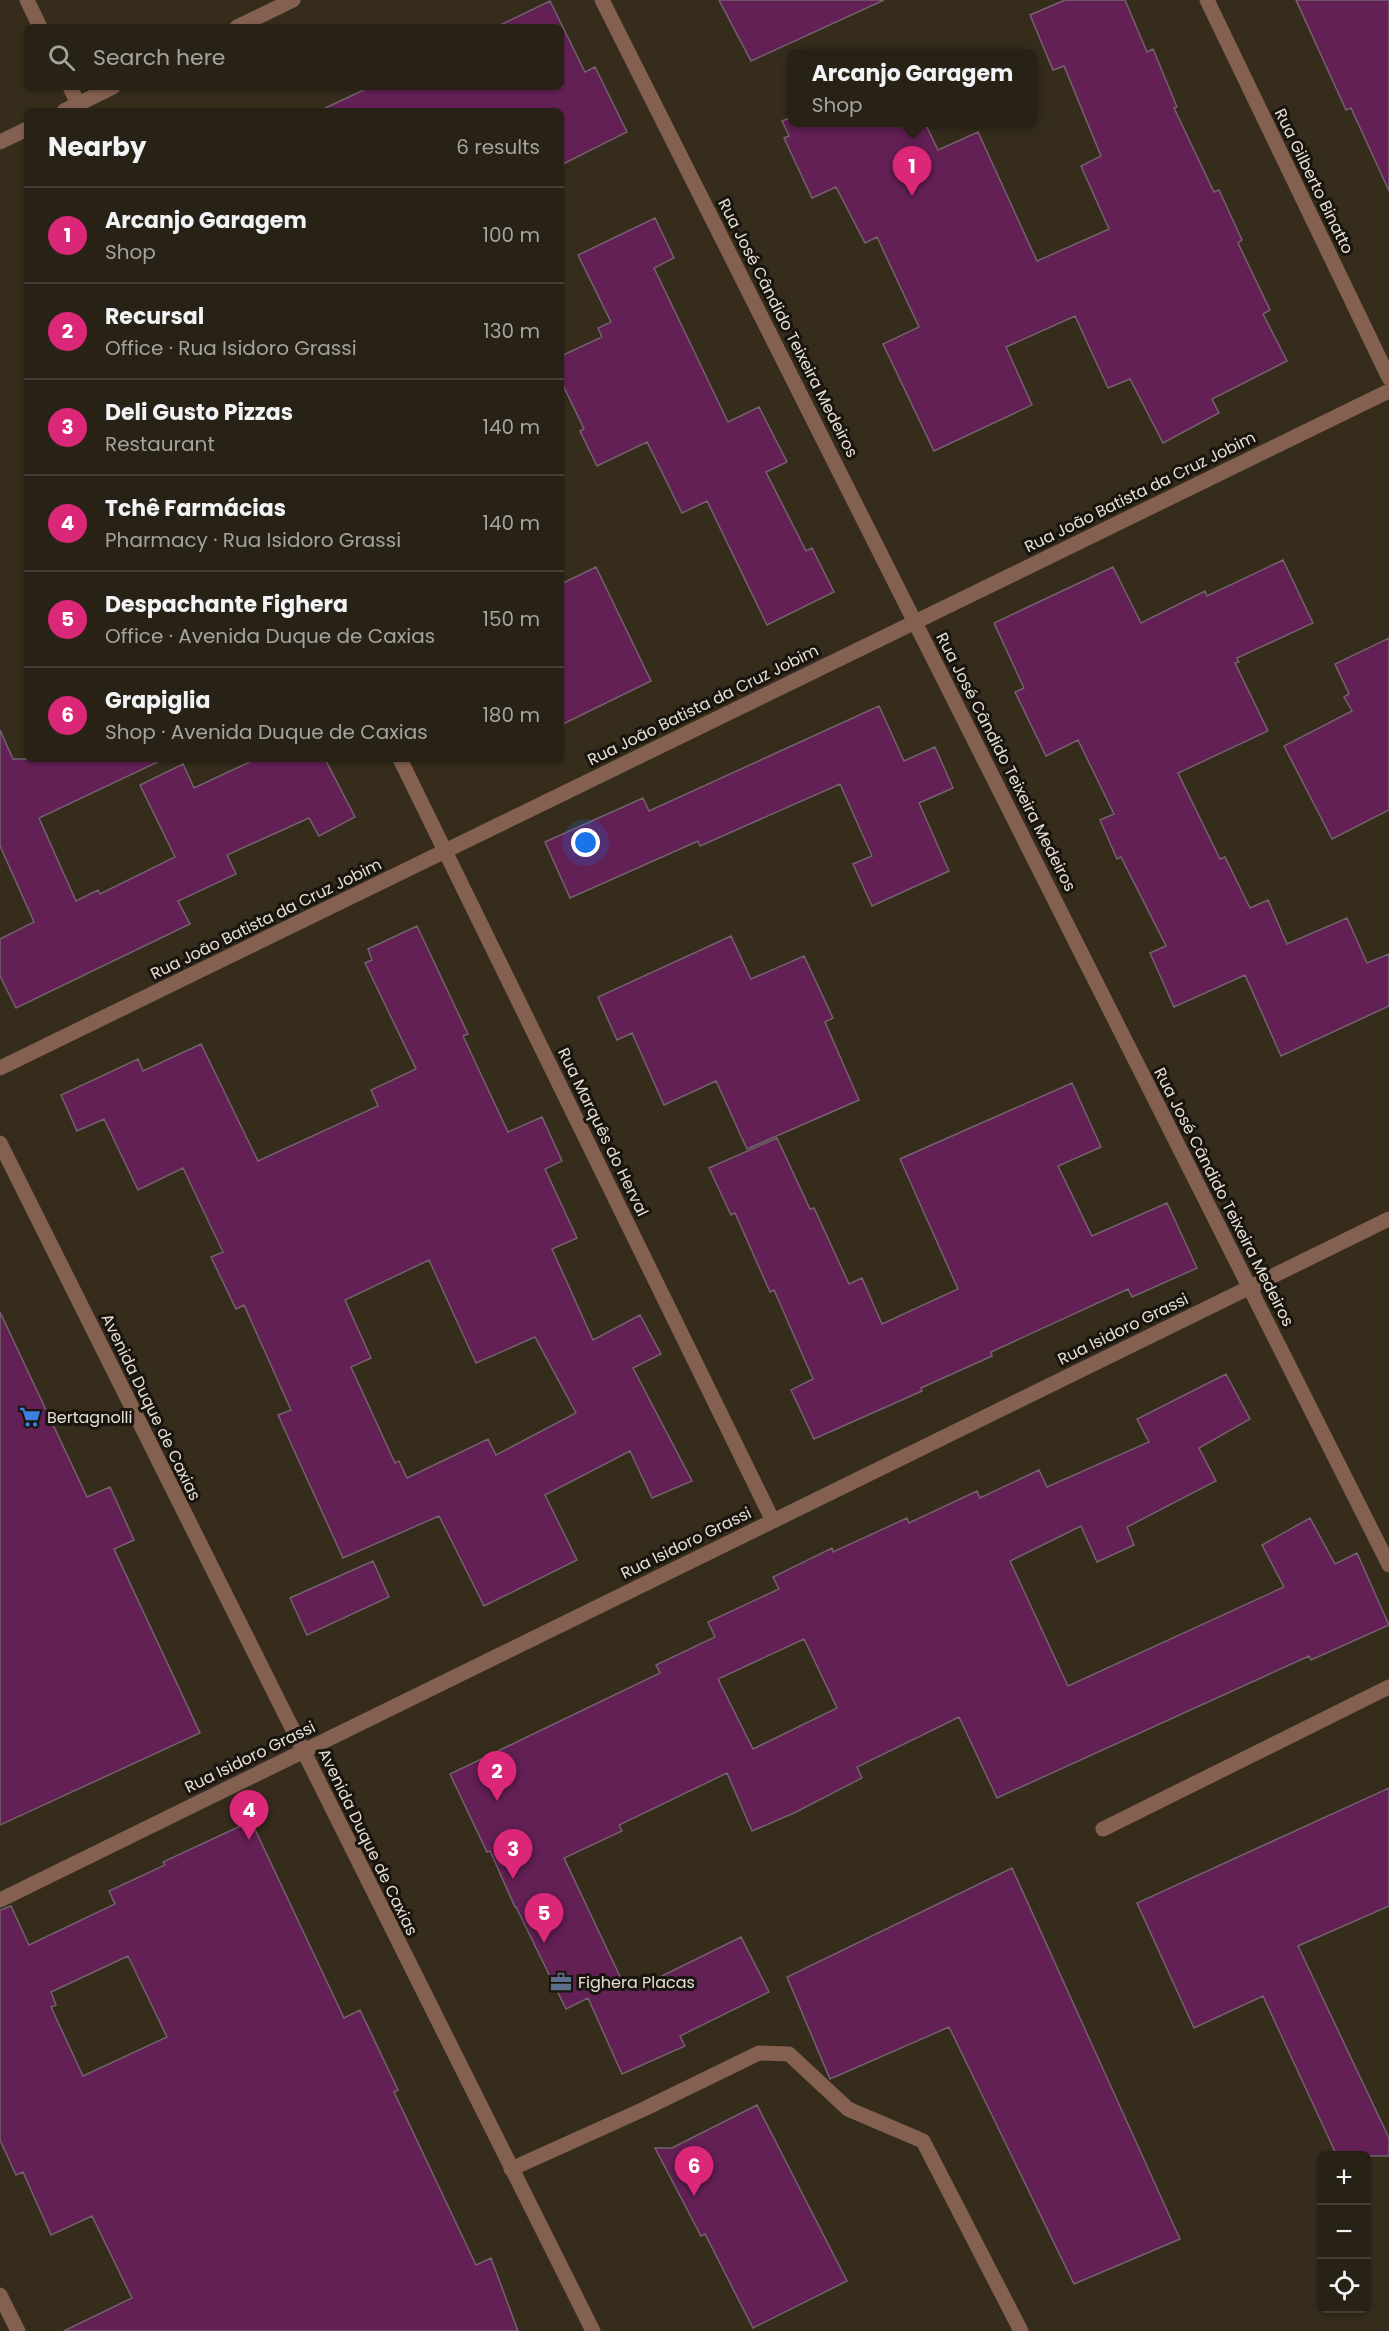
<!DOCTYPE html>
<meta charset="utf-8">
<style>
:root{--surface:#282115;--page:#30291e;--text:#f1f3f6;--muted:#a5a3a0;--line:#443e34;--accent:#db2777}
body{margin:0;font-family:Poppins,sans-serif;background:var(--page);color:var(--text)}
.controls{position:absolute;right:18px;bottom:18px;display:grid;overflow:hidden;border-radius:9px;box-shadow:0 2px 4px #0004}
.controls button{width:54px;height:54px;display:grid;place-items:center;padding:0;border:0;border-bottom:2px solid var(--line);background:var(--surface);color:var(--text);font:30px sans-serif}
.you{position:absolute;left:586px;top:843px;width:21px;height:21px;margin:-15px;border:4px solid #fff;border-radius:50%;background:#1a73e8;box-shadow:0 0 0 9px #1a73e833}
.badge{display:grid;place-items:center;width:39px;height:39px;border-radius:50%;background:var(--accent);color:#fff;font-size:20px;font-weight:700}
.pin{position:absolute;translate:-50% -50px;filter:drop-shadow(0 2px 3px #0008)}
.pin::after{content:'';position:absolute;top:32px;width:21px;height:18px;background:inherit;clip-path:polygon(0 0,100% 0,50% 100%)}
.popup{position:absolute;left:788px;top:49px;width:249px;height:78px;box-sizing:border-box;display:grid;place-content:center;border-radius:9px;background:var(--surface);filter:drop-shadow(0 2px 4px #0005);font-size:20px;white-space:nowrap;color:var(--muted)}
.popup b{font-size:22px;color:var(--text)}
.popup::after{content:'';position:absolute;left:50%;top:100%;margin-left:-12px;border:12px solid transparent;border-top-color:var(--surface)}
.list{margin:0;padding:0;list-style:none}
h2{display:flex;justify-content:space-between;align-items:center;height:78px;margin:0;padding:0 24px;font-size:26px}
h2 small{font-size:20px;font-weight:400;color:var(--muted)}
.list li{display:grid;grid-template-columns:39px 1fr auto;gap:18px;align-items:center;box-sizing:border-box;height:96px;padding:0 24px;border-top:2px solid var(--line)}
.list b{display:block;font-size:22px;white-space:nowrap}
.list p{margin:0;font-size:20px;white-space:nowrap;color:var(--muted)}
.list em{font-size:20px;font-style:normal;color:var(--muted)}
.icon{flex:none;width:33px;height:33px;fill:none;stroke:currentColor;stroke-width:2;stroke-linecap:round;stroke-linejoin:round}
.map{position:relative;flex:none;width:1389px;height:2331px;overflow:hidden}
.search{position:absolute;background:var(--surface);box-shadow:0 2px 4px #0004;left:24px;top:24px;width:540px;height:66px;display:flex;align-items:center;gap:15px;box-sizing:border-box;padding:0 21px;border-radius:9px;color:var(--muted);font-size:22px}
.panel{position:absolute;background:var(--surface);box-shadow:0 2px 4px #0004;left:24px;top:108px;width:540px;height:654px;border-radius:9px}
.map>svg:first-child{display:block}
.building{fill:#632055;stroke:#73626e;stroke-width:1.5;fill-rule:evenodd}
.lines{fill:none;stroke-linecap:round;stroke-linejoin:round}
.service{stroke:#83604f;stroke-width:15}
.minor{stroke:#83604f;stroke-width:15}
.tertiary{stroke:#83604f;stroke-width:15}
.labels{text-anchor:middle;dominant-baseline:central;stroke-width:6;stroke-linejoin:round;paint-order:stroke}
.street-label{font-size:16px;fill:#e4dfd5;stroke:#19150e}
.poi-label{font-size:16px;fill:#e4dfd5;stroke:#19150e;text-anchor:start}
</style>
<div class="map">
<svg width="1389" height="2331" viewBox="0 0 1389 2331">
<rect width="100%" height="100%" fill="#352c1c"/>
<path class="building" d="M719 0H884L751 61Z
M1065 0H1125L1147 52 1153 49 1177 107 1174 108 1214 192 1219 190 1242 240 1238 243 1270 310 1263 314 1287 361 1212 399 1219 413 1163 443 1130 379 1108 388 1075 316 1006 347 1032 405 934 451 883 344 919 327 877 237 865 243 836 187 812 198 784 138 789 136 782 121 792 117V123H925L938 150 978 132 1037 261 1109 229 1081 166 1101 156 1064 66 1053 70 1030 15Z
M1296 0H1389V191L1351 108 1346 110Z
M550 1 585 72 595 67 627 132 561 165V111H319L370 87H561V27H496Z
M655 218 674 258 654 268 692 347 728 422 759 407 787 462 766 472 806 551 812 548 834 592 767 625 707 501 682 513 647 442 597 466 580 431 584 429 561 381V356L602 337 598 328 611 322 578 255Z
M1283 560 1313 623 1237 658 1239 662 1235 663 1268 731 1178 773 1220 859 1225 857 1250 908 1268 900 1287 944 1347 918 1367 963 1389 954V1006L1281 1056 1245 975 1174 1007 1150 953 1166 946 1121 857 1117 859 1100 820 1114 814 1078 740 1046 756 1015 692 1024 688 994 623 1113 567 1141 623 1205 591 1207 596Z
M596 567 651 681 561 725V584Z
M1389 638V810L1332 839 1284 746 1352 711 1344 697 1349 694 1335 664Z
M879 706 904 761 935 747 953 788 919 803 949 871 872 906 853 864 872 856 840 784 700 846 698 841 570 898 545 842 643 798 649 811Z
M0 730 13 759H164L39 818 76 901 98 890 100 894 175 857 140 785 183 764 194 788 256 759H325L355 817 319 836 309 818 227 855 236 874 178 901 190 924 16 1008 0 976V939L34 922 0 846Z
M417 926 468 1034 463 1036 508 1132 542 1117 562 1161 545 1169 577 1238 552 1249 593 1340 640 1315 661 1354 633 1368 692 1481 652 1498 630 1451 545 1495 577 1560 484 1606 439 1516 343 1558 278 1415 291 1410 244 1305 236 1309 211 1257 223 1252 183 1168 138 1190 104 1119 77 1131 61 1095 138 1059 143 1071 201 1044 258 1161 378 1106 371 1090 416 1069 365 963 372 960 368 949ZM429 1260 476 1363 535 1337 576 1413 496 1455 488 1439 407 1478 399 1461 395 1463 351 1367 371 1358 345 1300Z
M731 936 751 979 804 956 833 1018 825 1022 859 1100 747 1149 716 1081 664 1105 632 1033 617 1040 598 997Z
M1072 1083 1101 1147 1058 1166 1092 1236 1167 1203 1197 1268 1132 1297 1128 1289 991 1352 992 1356 921 1388 922 1391 814 1439 791 1390 813 1379 774 1290 770 1292 735 1213 731 1215 709 1168 777 1138 810 1209 814 1208 849 1284 862 1278 882 1324 958 1289 900 1159Z
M0 1312 87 1497 110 1487 134 1540 114 1549 200 1733 0 1825Z
M1226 1374 1250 1419 1199 1448 1216 1481 1127 1527 1134 1545 1097 1562 1081 1526 1010 1561 1068 1686 1284 1587 1262 1545 1310 1518 1335 1564 1357 1553 1389 1625 1311 1660 1309 1656 997 1798 959 1717 857 1767 862 1778 794 1813 752 1831 727 1773 619 1825 622 1831 564 1858 626 1989 653 1976 654 1980 741 1937 769 1992 680 2036 685 2046 622 2074 588 1998 566 2009 516 1907H515L490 1851 487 1852 450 1774 660 1673 656 1665 715 1637 708 1622 779 1589 773 1577 832 1548 833 1552 907 1518 909 1523 977 1491 980 1498 1039 1470 1047 1487 1149 1442 1137 1419ZM804 1639 837 1708 753 1749 718 1679Z
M373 1561 389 1597 307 1635 290 1598Z
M1389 1788V1906L1298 1946 1389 2138V2156H1337L1263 1996 1194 2028 1137 1903Z
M251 1821 344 2018 360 2010 398 2090 394 2092 476 2265 491 2258 518 2331H64L132 2298 92 2216 51 2235 23 2172 16 2175 0 2140V1910L11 1906 29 1945 115 1904 109 1891 165 1865 163 1862ZM128 1956 167 2037 83 2076 51 2007 56 2005 51 1992Z
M1012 1868 1180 2239 1074 2284 949 2027 830 2079 787 1977Z
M757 2105 847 2281 753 2328 705 2234 701 2236 655 2148H672Z"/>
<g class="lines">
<path class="service" d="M1377 1541 1389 1565
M1103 1829 1389 1687
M511 2169 642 2110 759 2053 789 2054 848 2109 923 2141 1021 2331"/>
<path class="minor" d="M27 0 40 27
M602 0 1377 1541
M1207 0 1389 378
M237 27 293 0
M70 87 78 104 113 87
M773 1521 1389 1219
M0 2295 18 2331"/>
<path class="tertiary" d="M64 111 78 104 82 111
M0 142 27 129
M0 1068 1389 391
M0 1143 593 2331
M0 1900 773 1521 400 759"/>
</g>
<defs>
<symbol id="supermarket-bare" viewBox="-9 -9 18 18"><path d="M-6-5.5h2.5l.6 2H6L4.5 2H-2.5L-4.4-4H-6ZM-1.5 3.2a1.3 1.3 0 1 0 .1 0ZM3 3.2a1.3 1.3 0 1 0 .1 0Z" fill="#3f7fe0" stroke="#19150e" stroke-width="2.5" paint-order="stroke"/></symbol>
<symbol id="office-bare" viewBox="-9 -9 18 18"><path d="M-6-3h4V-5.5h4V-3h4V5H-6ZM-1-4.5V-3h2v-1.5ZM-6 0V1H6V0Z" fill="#5c6f8a" stroke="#19150e" stroke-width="2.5" paint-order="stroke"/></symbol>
</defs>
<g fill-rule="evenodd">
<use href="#supermarket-bare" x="15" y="1402" width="30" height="30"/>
<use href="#office-bare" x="546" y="1967" width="30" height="30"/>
</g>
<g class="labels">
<g class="street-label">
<text transform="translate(1314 181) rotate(64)">Rua Gilberto Binatto</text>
<text transform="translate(788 328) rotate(63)">Rua José Cândido Teixeira Medeiros</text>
<text transform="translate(1140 492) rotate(-26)">Rua João Batista da Cruz Jobim</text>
<text transform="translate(703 705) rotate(-26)">Rua João Batista da Cruz Jobim</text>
<text transform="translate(1006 762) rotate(63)">Rua José Cândido Teixeira Medeiros</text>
<text transform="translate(266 919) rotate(-26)">Rua João Batista da Cruz Jobim</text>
<text transform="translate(603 1132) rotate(64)">Rua Marquês do Herval</text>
<text transform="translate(1224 1197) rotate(63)">Rua José Cândido Teixeira Medeiros</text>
<text transform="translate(1123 1329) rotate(-26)">Rua Isidoro Grassi</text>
<text transform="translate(151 1407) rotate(64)">Avenida Duque de Caxias</text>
<text transform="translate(686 1543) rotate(-26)">Rua Isidoro Grassi</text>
<text transform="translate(250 1757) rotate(-26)">Rua Isidoro Grassi</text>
<text transform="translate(368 1842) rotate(64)">Avenida Duque de Caxias</text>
</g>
<g class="poi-label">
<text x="47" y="1417">Bertagnolli</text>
<text x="578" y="1982">Fighera Placas</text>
</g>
</g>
</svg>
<div class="controls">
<button>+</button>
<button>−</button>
<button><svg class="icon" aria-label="locate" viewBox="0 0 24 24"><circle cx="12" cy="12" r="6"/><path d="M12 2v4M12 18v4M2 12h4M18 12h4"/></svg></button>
</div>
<div class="you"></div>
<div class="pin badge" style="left:912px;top:196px">1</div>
<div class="popup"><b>Arcanjo Garagem</b>Shop</div>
<div class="pin badge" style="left:497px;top:1801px">2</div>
<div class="pin badge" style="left:513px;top:1879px">3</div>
<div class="pin badge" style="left:249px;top:1840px">4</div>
<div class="pin badge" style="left:544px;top:1943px">5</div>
<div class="pin badge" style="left:694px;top:2196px">6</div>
<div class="search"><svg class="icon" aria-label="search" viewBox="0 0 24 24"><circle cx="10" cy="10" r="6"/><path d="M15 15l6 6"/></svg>Search here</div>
<section class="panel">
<h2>Nearby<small>6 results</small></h2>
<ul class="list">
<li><span class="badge">1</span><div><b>Arcanjo Garagem</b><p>Shop</p></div><em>100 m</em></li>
<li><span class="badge">2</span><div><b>Recursal</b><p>Office · Rua Isidoro Grassi</p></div><em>130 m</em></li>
<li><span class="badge">3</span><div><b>Deli Gusto Pizzas</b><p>Restaurant</p></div><em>140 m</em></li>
<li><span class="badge">4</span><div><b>Tchê Farmácias</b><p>Pharmacy · Rua Isidoro Grassi</p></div><em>140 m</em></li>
<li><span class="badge">5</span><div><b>Despachante Fighera</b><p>Office · Avenida Duque de Caxias</p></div><em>150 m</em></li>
<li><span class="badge">6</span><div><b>Grapiglia</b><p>Shop · Avenida Duque de Caxias</p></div><em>180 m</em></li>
</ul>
</section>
</div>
